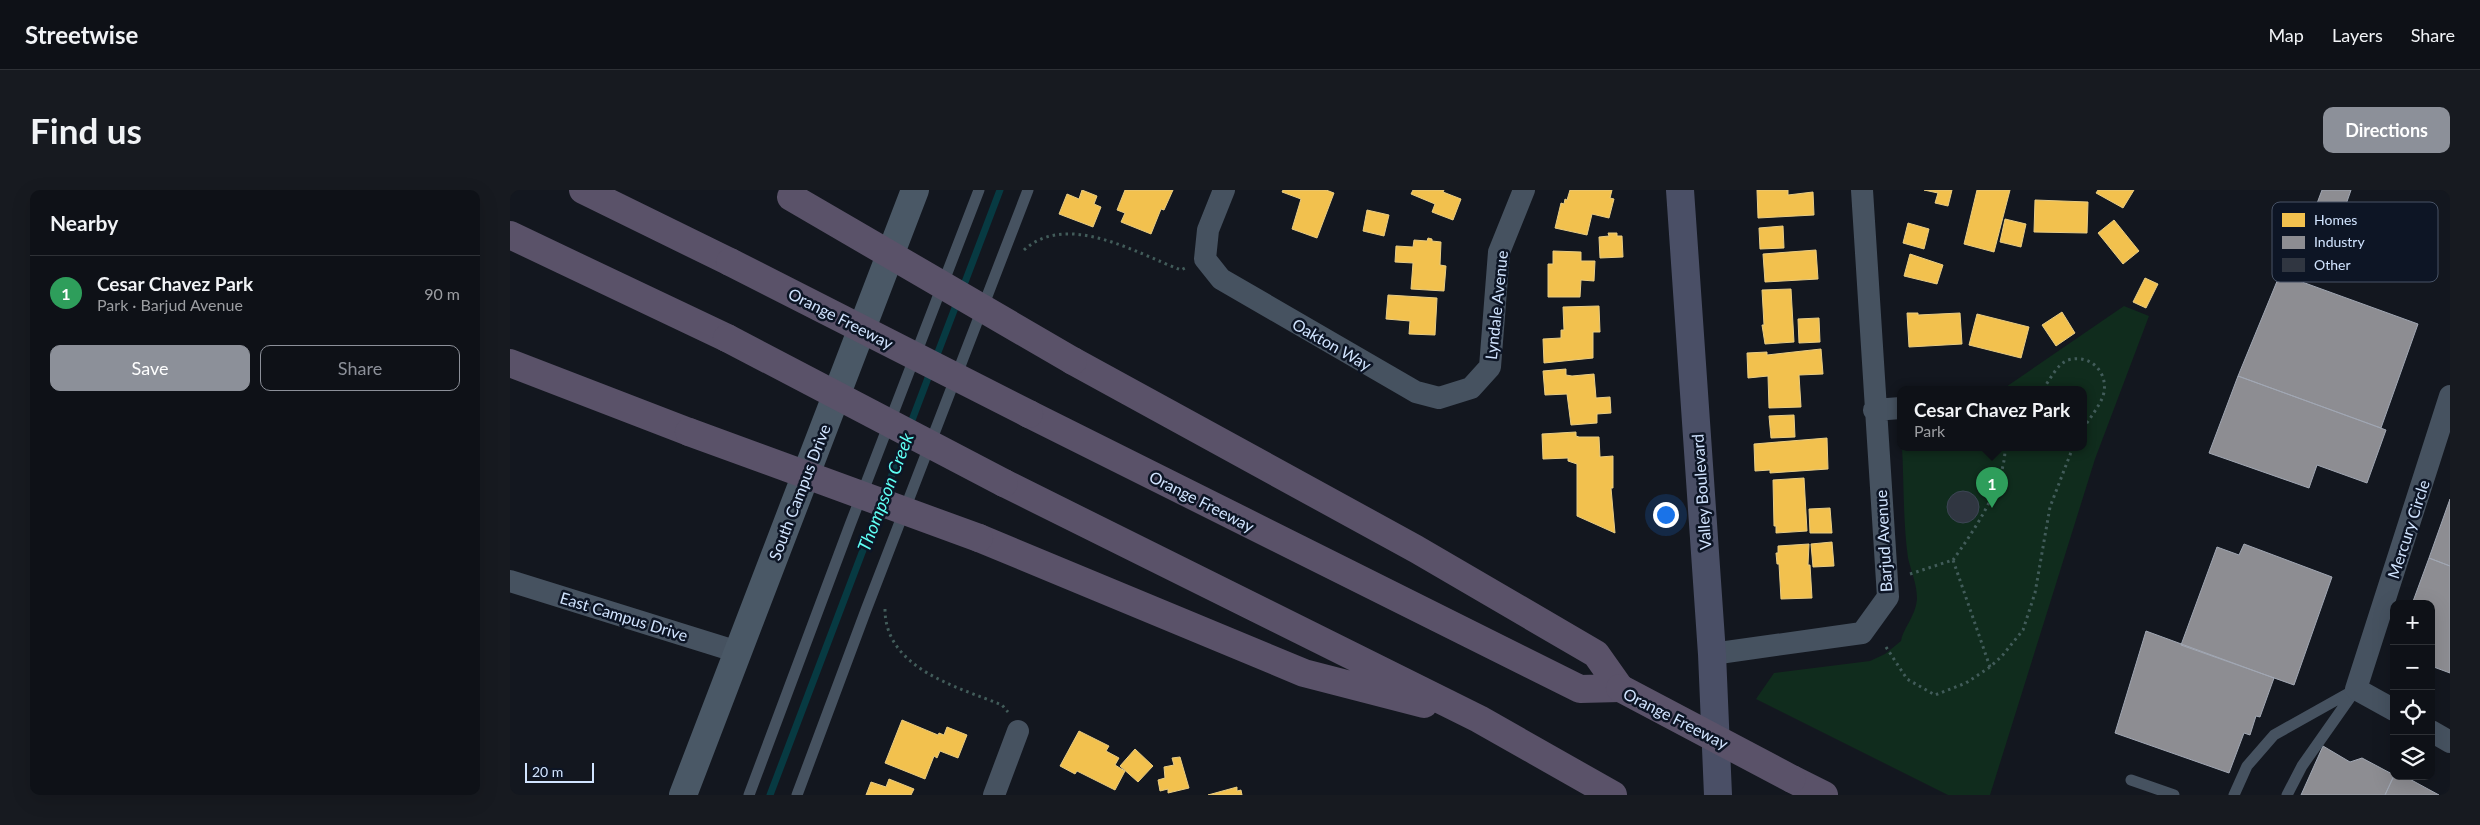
<!DOCTYPE html>
<meta charset="utf-8">
<style>
:root{--surface:#0e1117;--page:#171a20;--text:#f1f3f6;--muted:#9b9da1;--line:#2e3136;--accent:#8c9099}
body{margin:0;font-family:Lato,sans-serif;background:var(--page);color:var(--text)}
.controls{position:absolute;right:15px;bottom:15px;display:grid;overflow:hidden;border-radius:10px;box-shadow:0 5px 20px #0002}
.controls button{width:45px;height:45px;display:grid;place-items:center;padding:0;border:0;border-bottom:1px solid var(--line);background:var(--surface);color:var(--text);font:25px sans-serif}
.scale{position:absolute;left:15px;bottom:12px;width:69px;box-sizing:border-box;padding-left:5px;border:2px solid #d1e4ff;border-top:0;font-size:14px;line-height:18px;white-space:nowrap;color:#d1e4ff;-webkit-text-stroke:4px #0d1525;paint-order:stroke}
.you{position:absolute;left:1155px;top:324px;width:18px;height:18px;margin:-12px;border:4px solid #fff;border-radius:50%;background:#1a73e8;box-shadow:0 0 0 8px #1a73e833}
.badge{display:grid;place-items:center;width:32px;height:32px;border-radius:50%;background:var(--accent);color:#fff;font-size:16px;font-weight:700}
.pin{position:absolute;translate:-50% -41px;filter:drop-shadow(0 1px 2px #0008)}
.pin::after{content:'';position:absolute;top:26px;width:18px;height:15px;background:inherit;clip-path:polygon(0 0,100% 0,50% 100%)}
.popup{position:absolute;left:1387px;top:196px;width:190px;height:65px;box-sizing:border-box;display:grid;place-content:center;border-radius:10px;background:var(--surface);filter:drop-shadow(0 1px 4px #0005);font-size:16px;white-space:nowrap;color:var(--muted)}
.popup b{font-size:19px;color:var(--text)}
.popup::after{content:'';position:absolute;left:50%;top:100%;margin-left:-10px;border:10px solid transparent;border-top-color:var(--surface)}
.list{margin:0;padding:0;list-style:none}
h2{display:flex;justify-content:space-between;align-items:center;height:65px;margin:0;padding:0 20px;font-size:21px}
h2 small{font-size:16px;font-weight:400;color:var(--muted)}
.list li{display:grid;grid-template-columns:32px 1fr auto;gap:15px;align-items:center;box-sizing:border-box;height:75px;padding:0 20px;border-top:1px solid var(--line)}
.list b{display:block;font-size:19px;white-space:nowrap}
.list p{margin:0;font-size:16px;white-space:nowrap;color:var(--muted)}
.list em{font-size:16px;font-style:normal;color:var(--muted)}
.actions{display:flex;gap:10px;padding:15px 20px}
.actions a{flex:1;padding:11px 0;border:1px solid var(--accent);border-radius:10px;text-align:center;font-size:18px;color:var(--accent)}
.actions .main{background:var(--accent);color:#fff}
.icon{flex:none;width:28px;height:28px;fill:none;stroke:currentColor;stroke-width:2;stroke-linecap:round;stroke-linejoin:round}
.map{position:relative;flex:none;width:1940px;height:605px;overflow:hidden;border-radius:10px}
header{display:flex;align-items:center;gap:30px;box-sizing:border-box;height:70px;padding:0 25px;background:var(--surface);border-bottom:1px solid var(--line)}
header strong{font-size:24px}
nav{display:flex;gap:28px;margin-inline-start:auto;font-size:18px}
.intro{display:flex;align-items:center;justify-content:space-between;box-sizing:border-box;height:120px;padding:0 30px}
h1{margin:0;font-size:35px}
.button{padding:12px 22px;border-radius:10px;background:var(--accent);color:#fff;font-size:18px;font-weight:700}
main{display:flex;gap:30px;padding:0 30px}
aside{flex:1;background:var(--surface);border-radius:10px;box-shadow:0 5px 20px #0002}
.map>svg:first-child{display:block}
.green{fill:#102c1d}
.homes{fill:#f2c14e;stroke:#e8cc83}
.industry{fill:#8d8d92;stroke:#a1a7b3}
.lines{fill:none;stroke-linecap:round;stroke-linejoin:round}
.stream{stroke:#073a42;stroke-width:7}
.building{fill:#303641;stroke:#3c4554}
.path{stroke:#425c5a;stroke-width:3;stroke-dasharray:2.5 4;stroke-linecap:butt}
.lane{stroke:#465260;stroke-width:11}
.street{stroke:#465260;stroke-width:22}
.secondary{stroke:#4a5866;stroke-width:28}
.primary{stroke:#4a4f66;stroke-width:28}
.highway{stroke:#5a5269;stroke-width:28}
.highway-bridge{stroke:#5a5269;stroke-width:28}
.labels{text-anchor:middle;dominant-baseline:central;stroke-width:5;stroke-linejoin:round;paint-order:stroke}
.street-label{font-size:16px;fill:#d1e4ff;stroke:#0d1525}
.water-label{font-size:18px;font-style:italic;fill:#5ffff4;stroke:#0d1525}
.key{fill:#0d1525;stroke:#485366;stroke-width:1}
.key-label{font-size:14px;fill:#d1e4ff}
</style>
<header>
<strong>Streetwise</strong>
<nav><a>Map</a><a>Layers</a><a>Share</a></nav>
</header>
<div class="intro"><h1>Find us</h1><a class="button">Directions</a></div>
<main>
<aside>
<h2>Nearby<small></small></h2>
<ul class="list">
<li><span class="badge" style="background:#2e9e5b">1</span><div><b>Cesar Chavez Park</b><p>Park · Barjud Avenue</p></div><em>90 m</em></li>
</ul>
<div class="actions"><a class="main">Save</a><a>Share</a></div>
</aside>
<div class="map">
<svg width="1940" height="605" viewBox="0 0 1940 605">
<rect width="100%" height="100%" fill="#13171f"/>
<path class="green" d="M1614 116 1639 126 1585 269 1480 605H1438L1246 509 1264 483 1360 471 1375 464 1391 451C1392 440 1406 426 1407 409 1407 394 1401 381 1398 368 1393 332 1394 293 1392 257H1573V199H1493Z"/>
<path class="homes" d="M572 0 587 6 584 14 591 17 583 37 549 24 557 4 569 9Z
M615 0H663L654 20 651 19 641 44 611 32 615 23 607 20Z
M773 0H816L824 3 807 48 782 39 791 9 772 2Z
M903 0H934L933 2 951 9 943 30 922 22 925 14 901 4Z
M1060 0H1102L1100 8 1104 9 1099 28 1082 24 1077 45 1045 38 1051 13 1054 14 1055 9 1057 10Z
M1247 0H1278V5L1303 2 1304 25 1248 28Z
M1414 0H1442L1438 16 1425 13 1428 3Z
M1467 0H1500L1484 62 1454 54Z
M1588 0H1624L1613 18 1586 3Z
M1525 10 1578 12 1577 43 1524 42Z
M857 20 879 25 874 46 853 41Z
M1495 29 1516 34 1511 57 1490 52Z
M1604 30 1629 61 1613 74 1588 43Z
M1398 33 1419 39 1414 59 1393 53Z
M1273 36 1274 58 1250 59 1249 38Z
M1098 43H1107V46H1112L1113 67 1090 68 1089 47 1099 46Z
M918 48 922 49V51L931 52 930 75 936 76 934 101 901 99 903 73 885 72 886 56 903 57 904 50 917 51Z
M1306 60 1308 89 1255 92 1253 64Z
M1043 61 1071 62V71H1085L1084 91 1071 90 1070 107H1038V74H1043Z
M1400 64 1433 75 1427 94 1394 86Z
M1635 88 1648 94 1636 118 1623 112Z
M1281 99 1284 152 1255 154 1252 135H1254L1252 100Z
M878 105 927 108 925 145 899 144 900 131 876 129Z
M1089 116 1090 142H1083V168L1034 173 1033 149 1051 148V140H1054L1053 117Z
M1552 122 1565 143 1546 156 1532 135Z
M1397 123H1408V125L1450 123 1452 154 1399 157Z
M1467 124 1519 137 1511 168 1459 155Z
M1309 128 1310 152 1289 153 1288 129Z
M1311 159 1313 184 1289 185 1291 217 1259 218 1258 186 1238 188 1237 163 1257 162V165Z
M1056 179V185L1062 186 1084 184 1086 208 1100 207 1101 223 1087 224V233L1061 235 1057 204 1035 205 1033 181Z
M1284 225 1285 247 1261 248 1259 226Z
M1066 242V246L1069 247H1089L1090 267 1103 266V298H1101L1105 343 1067 326V274L1058 271V268L1033 269 1032 244Z
M1317 248 1318 279 1260 283V280L1245 281 1244 254Z
M1294 288 1297 341 1266 343V336H1264L1263 290Z
M1320 318 1322 343H1300L1299 319Z
M1322 352 1324 376 1303 377 1301 354Z
M1299 354 1298 375H1300L1302 408 1271 409 1269 374H1267L1266 363H1268V356Z
M392 530 428 545 429 543 434 545 437 537 457 545 448 568 430 561 427 568 424 566 415 589 375 573Z
M569 541 599 556 596 561 609 568 605 575 615 581 605 600 567 581 565 584 550 576Z
M625 559 643 576 628 592 610 576Z
M670 567 679 598 658 603V599L650 601 648 590 655 588 654 577 664 575 662 568Z
M379 589 404 599 401 605H356L361 592 376 597Z
M727 597V601L731 600 732 605H698Z"/>
<path class="industry" d="M1812 0H1841L1832 26 1806 16Z
M1770 84 1908 134 1871 238 1728 186Z
M1728 186 1876 240 1857 293 1807 275 1799 298 1699 263Z
M1940 309V376L1919 368Z
M1734 354 1822 387 1784 495 1671 455 1707 357 1729 365Z
M1919 368 1940 376V483L1921 476V414H1902Z
M1636 441 1764 488 1750 527 1746 526 1740 545 1734 543 1719 583 1605 543Z
M1813 556 1840 572 1852 568 1884 585 1875 605H1791Z
M1884 586H1894L1929 605H1875Z"/>
<g class="lines">
<path class="stream" d="M452 100 490 0
M425 170 448 110
M399 238 421 180
M373 308 396 248
M260 605 369 318"/>
</g>
<path class="building" d="M1437 317a16 16 0 1 1 32 0a16 16 0 1 1-32 0Z"/>
<g class="lines">
<path class="path" d="M514 60C557 21 626 63 671 80L677 77
M1533 199C1540 190 1547 174 1558 170 1581 163 1600 184 1593 206 1589 217 1579 229 1573 239
M1443 370C1464 341 1496 293 1495 257
M1400 384 1443 370 1480 477
M375 419C375 479 448 497 492 515L498 522
M1376 457 1397 489 1425 505 1456 493 1480 477 1492 466 1513 440 1525 403 1540 317 1563 257"/>
<path class="lane" d="M1621 590 1664 605
M239 605 340 335 469 0
M287 605 356 420 518 0
M1724 605 1737 576 1764 545 1846 499
M1777 605 1792 576 1844 502"/>
<path class="street" d="M714 0 698 40 695 69 711 89 906 202 929 208 961 198 980 177 989 62 1014 0
M1364 220 1391 218
M0 391 228 462
M1202 464 1352 443 1378 407 1352 0
M1884 520 1846 499 1940 206
M1921 541 1940 552
M484 605 508 541"/>
<path class="secondary" d="M173 605 405 0"/>
<path class="primary" d="M1170 0 1202 464 1208 605"/>
<path class="highway" d="M73 0 220 72
M0 45 217 148
M563 171 906 359 1086 464 1110 498
M0 173 179 242
M519 224 1070 499 1110 498
M494 293 969 529 1103 605
M469 348 794 483 914 514
M1282 589 1314 605"/>
<path class="highway-bridge" d="M281 7 563 171
M220 72 519 224
M217 148 494 293
M179 242 469 348
M1110 498 1282 589"/>
</g>
<g class="labels">
<g class="street-label">
<text transform="translate(986 115) rotate(-84)">Lyndale Avenue</text>
<text transform="translate(331 128) rotate(27)">Orange Freeway</text>
<text transform="translate(822 154) rotate(30)">Oakton Way</text>
<text transform="translate(289 302) rotate(-69)">South Campus Drive</text>
<text transform="translate(1191 302) rotate(-94)">Valley Boulevard</text>
<text transform="translate(692 311) rotate(27)">Orange Freeway</text>
<text transform="translate(1898 339) rotate(-72)">Mercury Circle</text>
<text transform="translate(1373 351) rotate(-93)">Barjud Avenue</text>
<text transform="translate(114 426) rotate(17)">East Campus Drive</text>
<text transform="translate(1166 528) rotate(27)">Orange Freeway</text>
</g>
<g class="water-label">
<text transform="translate(375 302) rotate(-69)">Thompson Creek</text>
</g>
</g>
<rect x="1762" y="12" width="166" height="80" rx="8" class="key"/>
<rect x="1772" y="23" width="23" height="14" fill="#f2c14e"/>
<rect x="1772" y="46" width="23" height="13" fill="#8d8d92"/>
<rect x="1772" y="68" width="23" height="14" fill="#303641"/>
<g class="key-label">
<text x="1804" y="35">Homes</text>
<text x="1804" y="57">Industry</text>
<text x="1804" y="80">Other</text>
</g>
</svg>
<div class="controls">
<button>+</button>
<button>−</button>
<button><svg class="icon" aria-label="locate" viewBox="0 0 24 24"><circle cx="12" cy="12" r="6"/><path d="M12 2v4M12 18v4M2 12h4M18 12h4"/></svg></button>
<button><svg class="icon" aria-label="layers" viewBox="0 0 24 24"><path d="M12 4l9 5-9 5-9-5zM3 14l9 5 9-5"/></svg></button>
</div>
<div class="scale">20 m</div>
<div class="you"></div>
<div class="pin badge" style="left:1482px;top:318px;background:#2e9e5b">1</div>
<div class="popup"><b>Cesar Chavez Park</b>Park</div>
</div>
</main>
